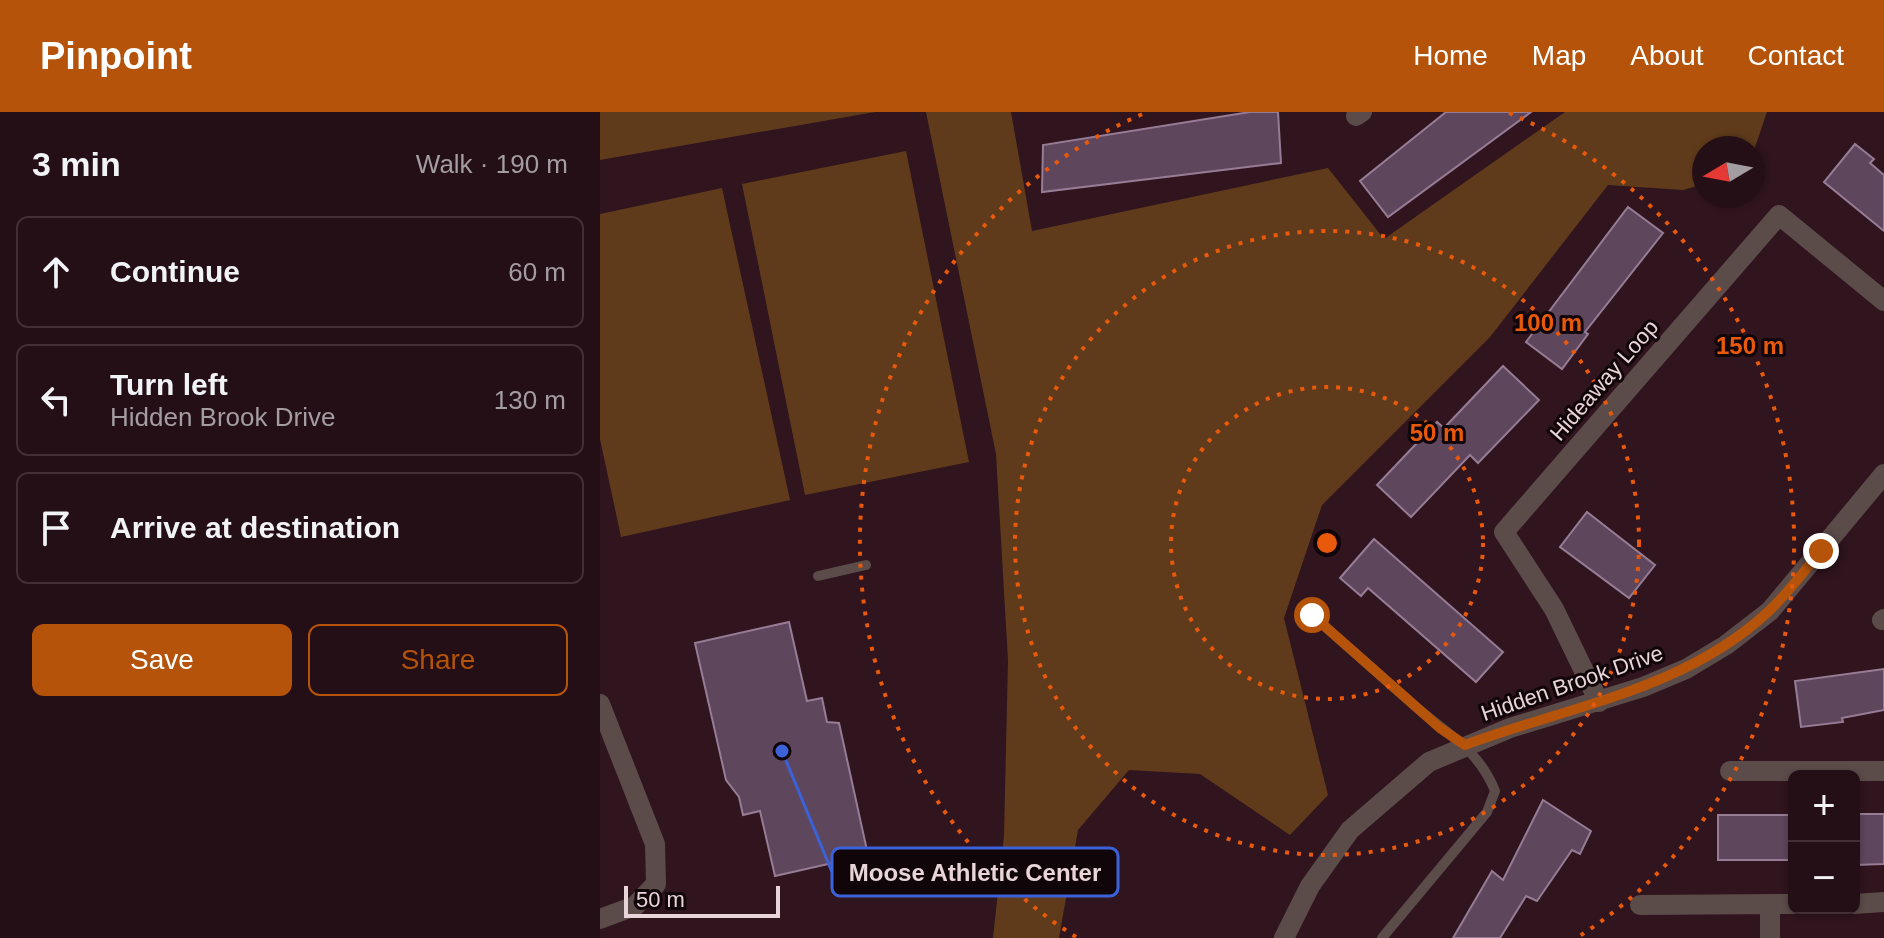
<!DOCTYPE html>
<meta charset="utf-8">
<style>
:root{--surface:#240f16;--page:#2c181f;--text:#f1f3f6;--muted:#a39ca1;--line:#412f35;--accent:#b45309}
body{margin:0;font-family:Helvetica,sans-serif;background:var(--page);color:var(--text)}
.controls{position:absolute;right:24px;bottom:24px;display:grid;overflow:hidden;border-radius:12px;box-shadow:0 2px 6px #0004}
.controls button{width:72px;height:72px;display:grid;place-items:center;padding:0;border:0;border-bottom:2px solid var(--line);background:var(--surface);color:var(--text);font:40px sans-serif}
.compass{position:absolute;left:1092px;top:24px;width:72px;height:72px;border-radius:50%;background:var(--surface);box-shadow:0 2px 6px #0004;rotate:260deg}
.scale{position:absolute;left:24px;bottom:20px;width:156px;box-sizing:border-box;padding-left:8px;border:4px solid #e8d4d9;border-top:0;font-size:22px;line-height:28px;white-space:nowrap;color:#e8d4d9;-webkit-text-stroke:6px #100508;paint-order:stroke}
.stop{position:absolute;width:24px;height:24px;margin:-18px;border:6px solid #b45309;border-radius:50%;background:#fff}
.stop.end{background:#b45309;border-color:#fff;box-shadow:0 2px 8px #0008}
.list{margin:0;padding:0;list-style:none}
h2{display:flex;justify-content:space-between;align-items:center;height:104px;margin:0;padding:0 32px;font-size:34px}
h2 small{font-size:26px;font-weight:400;color:var(--muted)}
.list li{display:grid;grid-template-columns:52px 1fr auto;gap:24px;align-items:center;box-sizing:border-box;height:112px;margin:0 16px 16px;padding:0 16px;border:2px solid var(--line);border-radius:12px}
.list b{display:block;font-size:30px;white-space:nowrap}
.list p{margin:0;font-size:26px;white-space:nowrap;color:var(--muted)}
.list em{font-size:26px;font-style:normal;color:var(--muted)}
.actions{display:flex;gap:16px;padding:24px 32px}
.actions a{flex:1;padding:18px 0;border:2px solid var(--accent);border-radius:12px;text-align:center;font-size:28px;color:var(--accent)}
.actions .main{background:var(--accent);color:#fff}
.icon{flex:none;width:44px;height:44px;fill:none;stroke:currentColor;stroke-width:2;stroke-linecap:round;stroke-linejoin:round}
.map{position:relative;flex:none;width:1284px;height:826px;overflow:hidden}
header{display:flex;align-items:center;gap:48px;box-sizing:border-box;height:112px;padding:0 40px;background:var(--accent);color:#fff}
header strong{font-size:38px}
nav{display:flex;gap:44px;margin-inline-start:auto;font-size:28px}
main{display:flex}
aside{flex:1;background:var(--surface)}
.map>svg:first-child{display:block}
.green{fill:#603b1b}
.building{fill:#5e465d;stroke:#977c95;stroke-width:2}
.lines{fill:none;stroke-linecap:round;stroke-linejoin:round}
.service{stroke:#5b4b49;stroke-width:10}
.minor{stroke:#5b4b49;stroke-width:20}
.route{stroke:#b45309;stroke-width:10}
.ring{fill:none;stroke:#e8590c;stroke-width:4;stroke-dasharray:4 8}
.labels{text-anchor:middle;dominant-baseline:central;stroke-width:6;stroke-linejoin:round;paint-order:stroke}
.street-label{font-size:22px;fill:#e8d4d9;stroke:#100508}
.centre{fill:#e8590c;stroke:#100508;stroke-width:4}
.ring-label{font-size:24px;text-anchor:middle;font-weight:bold;fill:#e8590c;stroke:#100508;stroke-width:6;stroke-linejoin:round;paint-order:stroke}
.leader{fill:none;stroke:#3b62d8;stroke-width:3}
.callout-dot{fill:#3b62d8;stroke:#100508;stroke-width:3}
.callout{fill:#100508;stroke:#3b62d8;stroke-width:3}
.callout-label{font-size:24px;text-anchor:middle;font-weight:bold;fill:#e8d4d9}
</style>
<header>
<strong>Pinpoint</strong>
<nav><a>Home</a><a>Map</a><a>About</a><a>Contact</a></nav>
</header>
<main>
<aside>
<h2>3 min<small>Walk · 190 m</small></h2>
<ul class="list">
<li><svg class="icon" aria-label="ahead" viewBox="0 0 24 24"><path d="M12 20V5M6 11l6-6 6 6"/></svg><div><b>Continue</b></div><em>60 m</em></li>
<li><svg class="icon" aria-label="left" viewBox="0 0 24 24"><path d="M17 20v-9H6M10 6l-5 5 5 5"/></svg><div><b>Turn left</b><p>Hidden Brook Drive</p></div><em>130 m</em></li>
<li><svg class="icon" aria-label="arrive" viewBox="0 0 24 24"><path d="M6 21V4h12l-3 4 3 4H6"/></svg><div><b>Arrive at destination</b></div></li>
</ul>
<div class="actions"><a class="main">Save</a><a>Share</a></div>
</aside>
<div class="map">
<svg width="1284" height="826" viewBox="0 0 1284 826">
<rect width="100%" height="100%" fill="#30141e"/>
<path class="green" d="M0 0H275L0 48Z
M326 0H411L432 119 728 56 784 127 965 0H1167L1152 44V36H1104V72L1083 78 1008 73 890 225 722 393 684 506 728 683 690 723 600 662 529 658 478 718 459 826H393L404 724 408 548 396 342Z
M306 39 369 350 205 383 142 72Z
M122 76 190 388 21 425 0 327V102Z"/>
<path class="building" d="M650 0H678L681 51 442 80 443 33Z
M846 0H931L788 105 760 69Z
M1255 32 1274 47 1270 51 1284 63V119L1224 70Z
M1028 95 1063 121 985 220 988 222 962 257 926 230Z
M903 254 939 288 878 351 870 343 811 405 777 373 837 310 844 316Z
M987 400 1055 453 1029 486 960 435Z
M774 427 903 540 876 570 768 476 761 484 740 466Z
M189 510 207 589 222 586 227 610 239 611 268 743 175 764 160 699 143 703 139 685 126 668 95 531Z
M1284 557V598L1242 606 1243 610 1201 615 1195 569Z
M943 688 991 719 980 742 972 738 937 789 926 784 900 826H853L892 759 903 768Z
M1254 702H1284V752L1254 753Z
M1118 703H1194V748H1118Z"/>
<g class="lines">
<path class="service" d="M218 464 266 453
M712 503C747 534 781 564 815 594 847 622 879 638 895 679L887 700 782 826"/>
<path class="minor" d="M756 4 762 0
M1282 508 1284 507
M999 590 954 497 904 420 1179 103 1284 189
M0 592 55 732 56 772 35 794 0 807
M1130 659H1284
M1170 792V826
M1254 792 1284 790
M1040 793 1194 792
M684 826 710 774 750 718 829 650 910 616 1043 575 1086 557 1126 533 1170 499 1284 362"/>
</g>
<g class="lines">
<path class="route" d="M712 503 840 616 865 633C969 594 1085 578 1169 499 1188 481 1204 459 1221 439"/>
</g>
<g class="ring">
<circle cx="727" cy="431" r="156"/>
<circle cx="727" cy="431" r="312"/>
<path d="M476 825A467 467 0 0 1 545 1M909 1A467 467 0 0 1 978 825"/>
</g>
<g class="labels">
<g class="street-label">
<text transform="translate(1004 268) rotate(-49)">Hideaway Loop</text>
<text transform="translate(972 571) rotate(-19)">Hidden Brook Drive</text>
</g>
</g>
<circle cx="727" cy="431" r="12" class="centre"/>
<g class="ring-label">
<text x="948" y="219">100 m</text>
<text x="1150" y="242">150 m</text>
<text x="837" y="329">50 m</text>
</g>
<path class="leader" d="M182 639L232 760"/>
<circle class="callout-dot" cx="182" cy="639" r="8"/>
<rect class="callout" x="232" y="736" width="286" height="48" rx="8"/>
<g class="callout-label">
<text x="375" y="769">Moose Athletic Center</text>
</g>
</svg>
<div class="controls">
<button>+</button>
<button>−</button>
</div>
<svg class="compass" viewBox="-18 -18 36 36"><path d="M0-13l5 13h-10z" fill="#e53935"/><path d="M0 13l5-13h-10z" fill="#a39ca1"/></svg>
<div class="scale">50 m</div>
<div class="stop" style="left:712px;top:503px"></div>
<div class="stop end" style="left:1221px;top:439px"></div>
</div>
</main>
